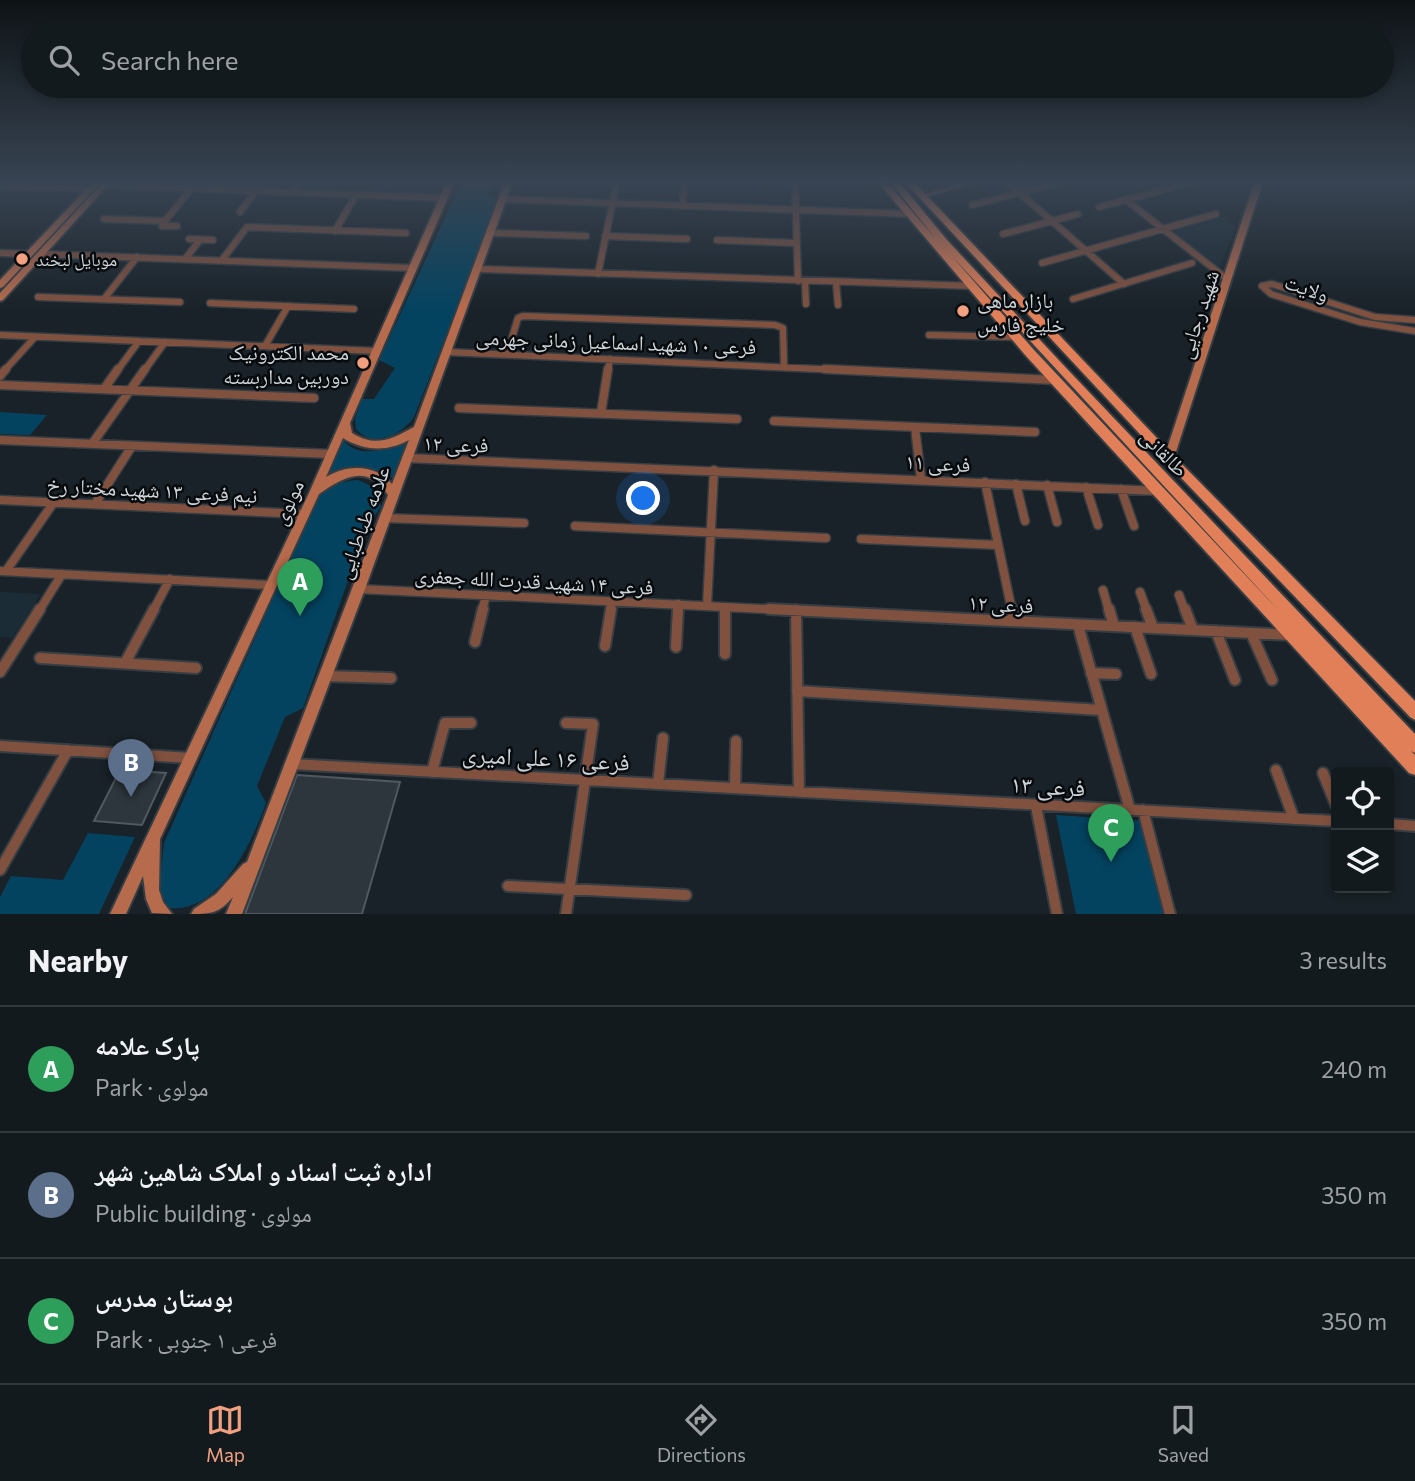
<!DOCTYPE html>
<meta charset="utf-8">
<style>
:root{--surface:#131a1e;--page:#1c2327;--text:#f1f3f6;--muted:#9da1a4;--line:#32383c;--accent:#f2a080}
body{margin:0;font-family:Commissioner,"Noto Naskh Arabic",sans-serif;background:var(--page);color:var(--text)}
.controls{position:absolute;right:21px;bottom:21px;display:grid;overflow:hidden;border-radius:7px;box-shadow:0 4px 10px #0003}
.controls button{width:63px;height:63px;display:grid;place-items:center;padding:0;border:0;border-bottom:2px solid var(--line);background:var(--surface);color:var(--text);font:35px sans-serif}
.you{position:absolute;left:644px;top:499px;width:24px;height:24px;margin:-18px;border:5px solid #fff;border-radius:50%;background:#1a73e8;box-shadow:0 0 0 10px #1a73e833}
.badge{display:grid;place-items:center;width:46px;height:46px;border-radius:50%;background:var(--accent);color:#fff;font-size:23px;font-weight:700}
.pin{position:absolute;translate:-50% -58px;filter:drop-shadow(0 2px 4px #0008)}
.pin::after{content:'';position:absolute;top:37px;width:24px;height:21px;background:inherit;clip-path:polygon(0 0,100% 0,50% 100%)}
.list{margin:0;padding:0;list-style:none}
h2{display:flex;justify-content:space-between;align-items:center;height:91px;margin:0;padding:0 28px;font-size:30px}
h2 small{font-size:23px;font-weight:400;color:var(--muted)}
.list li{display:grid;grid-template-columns:46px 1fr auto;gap:21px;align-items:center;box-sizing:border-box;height:126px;padding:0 28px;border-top:2px solid var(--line)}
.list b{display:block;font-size:26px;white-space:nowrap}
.list p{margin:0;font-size:23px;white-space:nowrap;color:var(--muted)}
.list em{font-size:23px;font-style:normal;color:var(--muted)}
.icon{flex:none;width:38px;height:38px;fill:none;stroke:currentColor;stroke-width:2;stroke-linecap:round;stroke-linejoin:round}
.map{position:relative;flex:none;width:1415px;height:914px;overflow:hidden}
.search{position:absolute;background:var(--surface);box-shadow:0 4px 10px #0003;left:21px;right:21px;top:21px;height:77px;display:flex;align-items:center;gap:18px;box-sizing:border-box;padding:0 24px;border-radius:38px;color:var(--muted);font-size:26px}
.sheet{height:469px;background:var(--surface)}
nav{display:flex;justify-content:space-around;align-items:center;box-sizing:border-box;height:98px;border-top:2px solid var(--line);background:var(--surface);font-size:19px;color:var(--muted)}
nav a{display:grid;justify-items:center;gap:4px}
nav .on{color:var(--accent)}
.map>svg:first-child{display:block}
.built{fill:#1c2c36}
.green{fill:#044360}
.building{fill:#2c363c;stroke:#4e5960;stroke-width:2}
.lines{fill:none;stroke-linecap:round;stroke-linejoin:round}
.street-far2-casing{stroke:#363e44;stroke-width:9}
.street-far1-casing{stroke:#363e44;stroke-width:11}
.street-casing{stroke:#363e44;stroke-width:14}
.secondary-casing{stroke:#363e44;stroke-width:4}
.primary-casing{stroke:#363e44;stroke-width:4}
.street-far2{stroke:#81513f;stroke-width:6}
.street-far1{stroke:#81513f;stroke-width:8}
.street{stroke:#81513f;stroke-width:10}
.secondary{fill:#b76b4d;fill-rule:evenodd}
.primary{fill:#e17f58;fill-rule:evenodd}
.poi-dot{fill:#f2a080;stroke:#070b0e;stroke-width:2.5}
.labels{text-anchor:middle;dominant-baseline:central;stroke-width:5;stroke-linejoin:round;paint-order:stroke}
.far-poi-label{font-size:18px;fill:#ced4d8;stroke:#070b0e;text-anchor:start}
.street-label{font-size:21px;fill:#ced4d8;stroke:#070b0e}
.poi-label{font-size:21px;fill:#ced4d8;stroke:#070b0e;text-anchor:start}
.near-street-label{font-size:24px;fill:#ced4d8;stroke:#070b0e}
</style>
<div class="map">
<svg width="1415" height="914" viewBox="0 0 1415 914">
<rect width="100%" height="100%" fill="#192228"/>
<path class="built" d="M1221 216 1236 227 1219 269 1170 231Z
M0 592 41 594 12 638 0 637Z"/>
<path class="green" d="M462 181H497L488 195 499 199 414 417C402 435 373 449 356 429L355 419 362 399H374L395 368 379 360Z
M0 412 47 415 30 435 0 434Z
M343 440C361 461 385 447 406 444L393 478 363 468 345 470 324 476Z
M358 480 378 489 381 507 368 524 303 708 285 717 257 786 266 803C253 839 221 914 169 908L159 890 164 843 317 499C328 486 341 481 358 480Z
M1056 815 1146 821 1170 914H1076Z
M88 833 135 837 99 914H0V897L11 876 63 880Z"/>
<path class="building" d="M120 770 166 773 142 825 94 821Z
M297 775 400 782 362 914H245Z"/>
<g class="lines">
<defs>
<path id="street-far2" d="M795 181 798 281
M865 181H882
M1006 181 1124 284
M104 185 443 198
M0 186 91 189
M215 189 222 181
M252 191 259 181
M293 192 301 181
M503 199 911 214
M1126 200 1227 279
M972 205 1066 181
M682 206 685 181
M1099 207 1197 181
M240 212 256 191
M104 219 165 221
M165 221 191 189
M163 224 162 226H177
M335 231 356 195
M491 233 586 236
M1003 234 1078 214
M605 236 687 239
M189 239 213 240
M717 240 796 243
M0 253 29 254
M41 254 412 268
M185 259 200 240
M222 260 247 227 406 233
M1042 263 1216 214
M478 269 972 286
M598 274 617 181
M805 281 806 304
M836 282 838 305
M1262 286 1271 294 1360 322 1415 331
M1262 286 1272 284 1375 317 1415 320
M38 297 180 302
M104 299 137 257
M1073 299 1192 263
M210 303 354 309
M0 335 376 351
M929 335 1016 337
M265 346 288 306
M447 352 863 371
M507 354 518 318 523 316 775 325 783 328 784 366
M4 371 35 337
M117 371 139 341
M144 371 165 342
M608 371 610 359"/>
<path id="street-far1" d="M825 369 1055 380
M0 376 6 369
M0 385 314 398
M104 389 118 369
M459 408 737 419
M601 413 608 369
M774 421 1035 432
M915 427 921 479
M0 440 331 454
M92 444 145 369
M406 458 1158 491
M985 482 1012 611
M1016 484 1025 521
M1047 485 1057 522
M1086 487 1098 525
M1121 489 1134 526
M0 500 303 514
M95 504 132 446
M385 518 524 523
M575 526 826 538
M861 539 998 545
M0 571 270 585
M6 571 54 502
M359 589 805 611
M1103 590 1109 611
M1140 592 1147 611
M1179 595 1185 611
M707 606 714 470
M725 607V611
M39 611 62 574
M153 611 170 579
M482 611 486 595
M610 611 612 601
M678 611V604"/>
<path id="street" d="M725 609V654
M769 609 1291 635
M1012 609 1014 621
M1109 609 1114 626
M1146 609 1153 628
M1185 609 1193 630
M796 610 799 792
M1078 625 1130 810
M1135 627 1151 674
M1216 631 1235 680
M1251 633 1272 680
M475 642 483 609
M605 646 611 609
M676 647 678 609
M40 658 196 668
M125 663 154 609
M0 672 40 609
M1091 673 1116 674
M325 676 391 678
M797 691 1101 710
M566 723 593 724 566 914
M0 746 191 758
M291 764 1336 821
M1276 770 1294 819
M432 772 445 723H471
M1323 773 1336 805
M658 784 663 738
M735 788 736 741
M1036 806 1057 914
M1143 810 1170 914
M1389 824 1415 826
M0 870 68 750
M508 886 686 895"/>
<path id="secondary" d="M94 181H102L3 287 0 288V280Z
M104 181H112L3 300 0 301V293Z
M447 181H455L350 423 352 433C376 448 392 439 414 427L505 181H513L365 589 242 914H226L233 897C219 913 212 914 191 914L194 909 216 894 243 864 247 862 388 495C367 463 344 477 319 494L160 839 159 890 163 902 172 914 152 913 146 899 143 876 126 914H110L309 493ZM343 438C364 451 387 452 409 440L392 484C375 464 348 464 326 477Z
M969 181H982L922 198 918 196Z
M1255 181H1263L1174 458 1173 461H1165L1164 458Z"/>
<path id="primary" d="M877 181H886L935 238 892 184 899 182 947 240 1068 370 1415 734V753L1411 751 1415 755V775L1409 773 1026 356ZM951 255 1281 613 1034 350Z
M904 181H913L1173 455 1415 701V720L1410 717 1165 461Z"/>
</defs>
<use href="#street-far2" class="street-far2-casing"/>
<use href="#street-far1" class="street-far1-casing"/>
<use href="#street" class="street-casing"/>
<use href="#secondary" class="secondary-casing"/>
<use href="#primary" class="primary-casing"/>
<use href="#street-far2" class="street-far2"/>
<use href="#street-far1" class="street-far1"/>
<use href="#street" class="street"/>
<use href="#secondary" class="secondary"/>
<use href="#primary" class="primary"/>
</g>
<linearGradient id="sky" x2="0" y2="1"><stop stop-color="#0e1316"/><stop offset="0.59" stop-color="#384453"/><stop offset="1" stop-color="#384453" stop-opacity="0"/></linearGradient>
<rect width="1415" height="309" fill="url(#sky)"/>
<g class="poi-dot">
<circle cx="22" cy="259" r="7"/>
<circle cx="963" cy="311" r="7"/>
<circle cx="363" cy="363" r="7"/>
</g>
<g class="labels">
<g class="far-poi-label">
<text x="36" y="259">موبایل لبخند</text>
</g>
<g class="street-label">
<text transform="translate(1307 287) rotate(19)">ولایت</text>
<text transform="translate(1197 314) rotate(-72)">شهید رجایی</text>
<text transform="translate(616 341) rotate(2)">فرعی ۱۰ شهید اسماعیل زمانی جهرمی</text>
<text transform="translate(456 443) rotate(2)">فرعی ۱۲</text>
<text transform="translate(1165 452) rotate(46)">طالقانی</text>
<text transform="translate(938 462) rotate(3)">فرعی ۱۱</text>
<text transform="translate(152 489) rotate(3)">نیم فرعی ۱۳ شهید مختار رخ</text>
<text transform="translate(287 502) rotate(-65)">مولوی</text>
<text transform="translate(362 522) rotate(-70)">علامه طباطبایی</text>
<text transform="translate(534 580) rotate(3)">فرعی ۱۴ شهید قدرت الله جعفری</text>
<text transform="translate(1001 603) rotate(3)">فرعی ۱۲</text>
</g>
<g class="poi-label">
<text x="977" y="299">بازار ماهی<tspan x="977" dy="24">خلیج فارس</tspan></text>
<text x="349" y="351" text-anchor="end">محمد الکترونیک<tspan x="349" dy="24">دوربین مداربسته</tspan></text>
</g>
<g class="near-street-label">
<text transform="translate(546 757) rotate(3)">فرعی ۱۶ علی امیری</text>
<text transform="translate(1048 785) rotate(3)">فرعی ۱۳</text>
</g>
</g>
</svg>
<div class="controls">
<button><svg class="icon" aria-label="locate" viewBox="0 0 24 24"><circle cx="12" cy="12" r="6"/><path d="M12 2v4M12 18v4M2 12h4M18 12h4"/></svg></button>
<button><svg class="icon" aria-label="layers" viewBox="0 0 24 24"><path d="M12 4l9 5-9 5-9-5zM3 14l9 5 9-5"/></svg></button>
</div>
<div class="you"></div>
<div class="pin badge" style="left:300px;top:616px;background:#2e9e5b">A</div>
<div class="pin badge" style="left:131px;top:797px;background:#5c6f8a">B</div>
<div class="pin badge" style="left:1111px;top:862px;background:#2e9e5b">C</div>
<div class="search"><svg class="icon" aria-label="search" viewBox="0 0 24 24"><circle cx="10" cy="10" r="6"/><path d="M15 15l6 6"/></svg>Search here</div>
</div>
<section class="sheet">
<h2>Nearby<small>3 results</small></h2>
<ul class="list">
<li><span class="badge" style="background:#2e9e5b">A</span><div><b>پارک علامه</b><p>Park · مولوی</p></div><em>240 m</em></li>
<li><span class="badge" style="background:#5c6f8a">B</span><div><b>اداره ثبت اسناد و املاک شاهین شهر</b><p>Public building · مولوی</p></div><em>350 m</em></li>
<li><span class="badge" style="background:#2e9e5b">C</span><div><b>بوستان مدرس</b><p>Park · فرعی ۱ جنوبی</p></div><em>350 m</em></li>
</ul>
</section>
<nav>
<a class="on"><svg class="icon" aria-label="map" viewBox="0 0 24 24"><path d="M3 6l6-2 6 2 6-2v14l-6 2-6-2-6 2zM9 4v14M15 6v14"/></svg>Map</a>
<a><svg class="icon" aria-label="directions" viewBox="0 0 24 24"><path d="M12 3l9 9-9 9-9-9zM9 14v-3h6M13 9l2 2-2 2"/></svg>Directions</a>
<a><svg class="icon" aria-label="saved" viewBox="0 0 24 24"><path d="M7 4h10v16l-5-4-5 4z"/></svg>Saved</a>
</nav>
